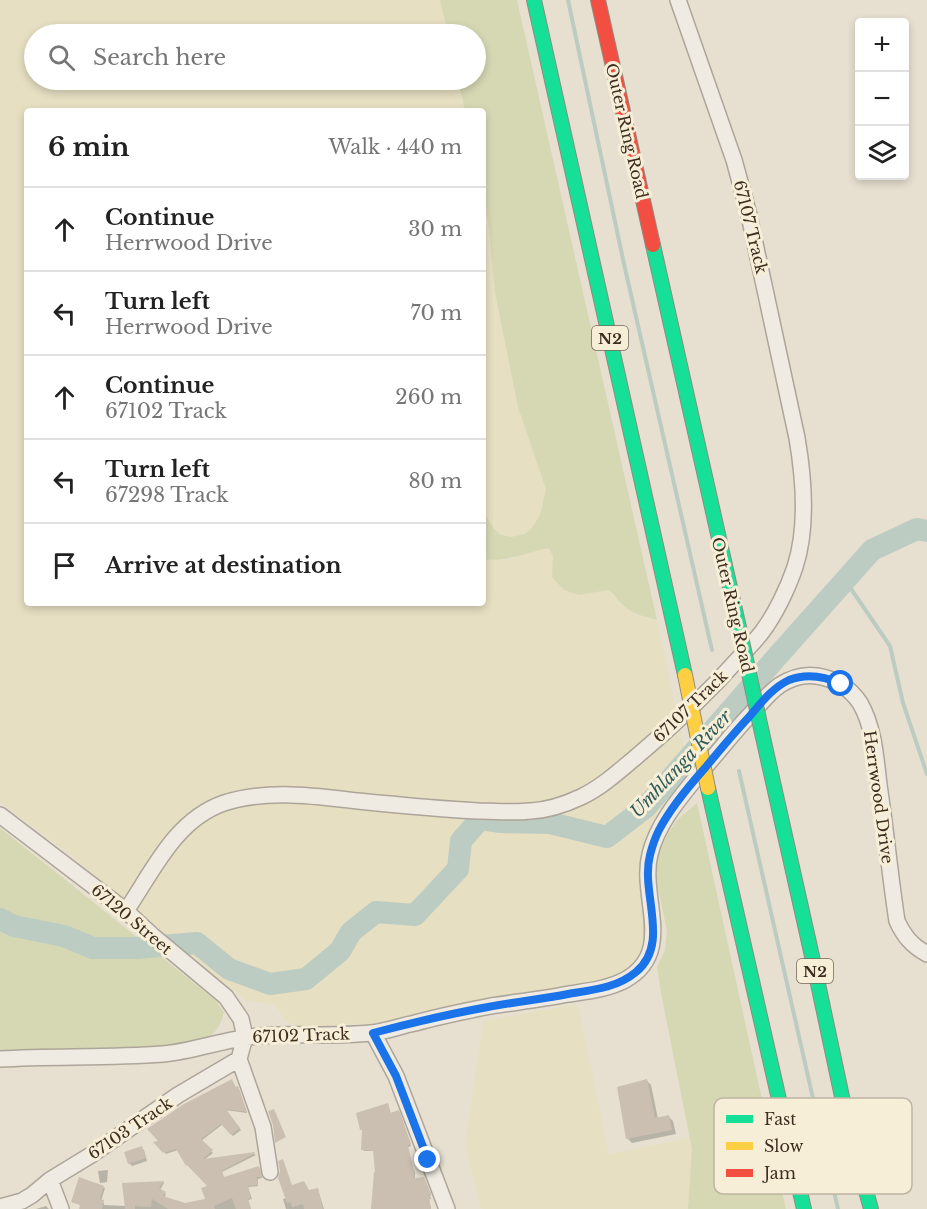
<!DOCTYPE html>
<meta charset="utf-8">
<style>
:root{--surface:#fff;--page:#f2f2f2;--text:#222;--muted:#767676;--line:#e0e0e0}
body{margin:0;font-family:"Libre Baskerville",serif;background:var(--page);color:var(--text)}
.controls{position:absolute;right:18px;top:18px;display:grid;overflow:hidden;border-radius:6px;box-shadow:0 3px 9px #0003}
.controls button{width:54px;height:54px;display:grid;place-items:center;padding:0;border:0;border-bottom:2px solid var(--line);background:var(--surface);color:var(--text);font:30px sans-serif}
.stop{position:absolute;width:18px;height:18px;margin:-14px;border:4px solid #1a73e8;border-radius:50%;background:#fff}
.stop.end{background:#1a73e8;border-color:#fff;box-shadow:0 2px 6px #0008}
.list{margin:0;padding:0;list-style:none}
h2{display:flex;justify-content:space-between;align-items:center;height:78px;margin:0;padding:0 24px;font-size:26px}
h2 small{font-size:20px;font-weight:400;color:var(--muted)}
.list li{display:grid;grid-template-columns:39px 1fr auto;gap:18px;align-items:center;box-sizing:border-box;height:84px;padding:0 24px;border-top:2px solid var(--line)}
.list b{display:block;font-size:22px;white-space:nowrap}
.list p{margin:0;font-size:20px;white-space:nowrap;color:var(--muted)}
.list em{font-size:20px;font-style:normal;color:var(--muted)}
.icon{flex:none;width:33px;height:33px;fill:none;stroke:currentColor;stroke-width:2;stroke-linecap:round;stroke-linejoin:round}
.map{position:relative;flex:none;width:927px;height:1209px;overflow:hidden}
.search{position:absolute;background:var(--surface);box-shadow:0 3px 9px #0003;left:24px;top:24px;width:462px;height:66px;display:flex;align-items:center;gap:15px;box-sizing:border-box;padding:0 21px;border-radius:33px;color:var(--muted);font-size:22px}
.panel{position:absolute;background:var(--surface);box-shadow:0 3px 9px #0003;left:24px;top:108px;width:462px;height:498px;border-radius:6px}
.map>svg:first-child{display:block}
.farmland{fill:#e6dfc2}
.green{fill:#d6d7b3}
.shadow{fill:#0003}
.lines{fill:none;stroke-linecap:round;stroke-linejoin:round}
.stream{stroke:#bcccc2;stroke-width:4}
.river{stroke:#bcccc2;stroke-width:22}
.building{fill:#cbbfb2}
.street-casing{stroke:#ada599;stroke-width:18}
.fast-casing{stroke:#928b80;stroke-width:16}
.jam-casing{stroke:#928b80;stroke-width:16}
.street{stroke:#efebe3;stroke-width:15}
.fast{stroke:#16e098;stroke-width:14}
.jam{stroke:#f24e42;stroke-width:14}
.fast-bridge-casing{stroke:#928b80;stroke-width:16;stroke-linecap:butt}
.slow-bridge-casing{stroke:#928b80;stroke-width:16;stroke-linecap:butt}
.fast-bridge{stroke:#16e098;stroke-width:14}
.slow-bridge{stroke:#ffcf43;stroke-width:14}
.route{stroke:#1a73e8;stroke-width:8}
.labels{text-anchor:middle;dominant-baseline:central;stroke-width:6;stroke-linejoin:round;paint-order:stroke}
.shield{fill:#f7eed8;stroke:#756857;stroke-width:1.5}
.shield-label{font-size:15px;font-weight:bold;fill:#3d2e20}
.street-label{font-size:16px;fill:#3d2e20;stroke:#f7eed8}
.water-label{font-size:18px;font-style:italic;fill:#2f5d5a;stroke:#f7eed8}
.key{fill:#f7eed8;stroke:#bfb4a1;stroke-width:1.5}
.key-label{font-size:16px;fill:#3d2e20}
</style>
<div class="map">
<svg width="927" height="1209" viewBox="0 0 927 1209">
<rect width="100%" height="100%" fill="#e7e0d1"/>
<path class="farmland" d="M0 0H440L448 34H34V80H458L465 111H27V603H483V559L492 560 511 559 534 550 549 548 553 557 552 577 580 595 608 590 612 592 620 603 634 614 657 620 689 771 659 813 647 836 640 860 639 885 641 897 648 922 643 951 638 959 625 973 609 981 501 998 378 1023 302 1027 287 1022 275 1005 245 1000 196 962 150 921 67 852 0 802Z
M483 193 488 221 495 293 518 407 546 489 540 515 532 528 525 534 511 537 501 535 494 529 483 510Z
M576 1004 579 1009 609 1154 690 1138 692 1149 688 1209H481L465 1145 483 1021Z"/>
<path class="green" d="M440 0H517L657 620C643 616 633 615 622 604 616 599 615 593 608 590L579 595 564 590 552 577 553 557 549 548C527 552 506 563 483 559V510L494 529 501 535 511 537 525 534 532 528 540 515 546 489 518 407 495 293 488 221 483 193V111H465L458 80H476V34H448Z
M697 803 786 1209H688L692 1149 661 993 657 967 665 950 667 931 658 888 656 869 659 851 667 835 677 820Z
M0 828 72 885 215 1000 224 1012C217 1040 203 1041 179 1046L0 1053Z"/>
<path class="shadow" d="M647 1081 651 1085 658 1119 669 1117 673 1121 676 1134 632 1143 628 1139Z
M233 1082 236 1088 239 1089 247 1113 225 1110 241 1130 233 1136 223 1124 201 1141 213 1153 204 1160 254 1154 256 1155 222 1172 224 1178 259 1168 260 1169 262 1178 258 1179V1186L248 1187 252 1199 248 1200 251 1209H80L81 1205 72 1202 103 1187 105 1188 101 1201 104 1203V1205L126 1206 124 1185 163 1182 164 1183 160 1190 166 1194 164 1198 185 1205 207 1201 209 1187 178 1150 166 1154 156 1143Z
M388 1104 391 1114 400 1113 411 1146 408 1147 413 1170 415 1172V1179H424L425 1180 431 1195 430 1196 431 1199H429L431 1209H373L376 1173 375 1151H364L363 1150Z
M141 1148 144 1150 147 1161 132 1166 129 1163Z
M108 1170 107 1182 100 1183 98 1171Z
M292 1187 309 1192 318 1190 324 1209H286L283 1199 286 1198Z
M46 1206 49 1209H36Z"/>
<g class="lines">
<path class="stream" d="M568 0 624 264 712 650
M845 580 890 646 903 703 927 774
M727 713 730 729
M739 771C772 917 805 1063 838 1209"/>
<path class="river" d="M0 919 14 926 64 936 93 948H136L197 943 229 969 270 984 306 979 340 951 351 932 376 912 415 915 458 869 461 841 480 819 499 822 550 823 607 837 646 807 775 659 872 550 917 529 927 531"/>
</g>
<path class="building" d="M232 1079 235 1087 238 1086 247 1112 226 1109 240 1128 231 1135 221 1124 201 1139 213 1150 203 1159 255 1152V1153L222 1171 224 1177 259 1166 262 1177H257L258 1185 248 1186 251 1198 248 1199 251 1209H236L232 1198 214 1206 215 1209H168L152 1199 151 1207 135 1206V1209H125L122 1183 164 1181 159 1188 166 1192 163 1196 185 1203 205 1199 201 1188 207 1186 187 1165 186 1166 176 1149 163 1153 153 1142 158 1141 147 1129 184 1104Z
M647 1079 655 1118 669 1115 672 1130 626 1139 617 1087Z
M388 1103 390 1113 399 1110 411 1144 408 1145 413 1169H414V1178L424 1177 431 1194 429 1195 430 1198H429L431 1209H371L374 1172H375L373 1151 361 1150 362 1130H360L356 1113Z
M274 1109 286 1137 275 1143 273 1125 268 1111Z
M142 1146 146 1158 128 1164 124 1152Z
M283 1159 292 1185 304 1181 309 1190 318 1188 323 1209H304L303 1204 292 1207 291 1202 287 1203 278 1178 280 1171 278 1161Z
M79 1177 104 1186 100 1199 104 1200 102 1209H79L80 1205 71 1202Z"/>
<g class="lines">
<defs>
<path id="street" d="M0 815 126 911 153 936 226 997 241 1019 245 1037 239 1059 178 1095 91 1155 50 1180 32 1195 22 1201 0 1207
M126 911C153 871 175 820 224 803 267 789 314 796 358 801 398 805 438 809 478 811 495 811 513 813 531 811 548 810 566 804 581 797 602 787 619 771 636 757 673 726 708 693 740 657 747 649 755 641 762 632 775 615 788 588 795 567 808 527 804 479 797 438L748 211 734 160 678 0
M373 1033 396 1076 447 1209
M0 1059C54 1056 109 1058 163 1054 196 1051 227 1038 259 1036 296 1033 333 1037 370 1033 385 1032 400 1026 415 1023 440 1016 465 1011 491 1006 517 1002 543 999 569 994 588 991 608 989 625 980 676 952 639 897 650 854 658 821 684 793 705 767 720 750 733 733 748 717 758 707 768 693 780 685 791 678 804 674 817 676 835 679 850 688 860 703 874 727 876 759 879 785 886 831 890 876 897 921 904 936 912 946 927 954
M239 1059 263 1127 270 1172
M50 1180 61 1209"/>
<path id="fast" d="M534 0 685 675
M653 245 738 623
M762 733 814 965 848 1125 871 1209
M708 788 804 1209"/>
<path id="jam" d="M598 0 653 245"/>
</defs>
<use href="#street" class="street-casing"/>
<use href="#fast" class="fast-casing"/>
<use href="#jam" class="jam-casing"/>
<use href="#street" class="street"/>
<use href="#fast" class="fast"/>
<use href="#jam" class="jam"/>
<defs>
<path id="fast-bridge" d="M738 623 762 733"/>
<path id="slow-bridge" d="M685 675 708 788"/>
</defs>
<use href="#fast-bridge" class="fast-bridge-casing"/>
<use href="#slow-bridge" class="slow-bridge-casing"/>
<use href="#fast-bridge" class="fast-bridge"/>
<use href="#slow-bridge" class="slow-bridge"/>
</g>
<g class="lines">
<path class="route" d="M428 1160 396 1076 373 1033C411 1023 449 1014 488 1007 515 1002 542 999 568 994 592 990 617 988 636 972 671 943 640 893 650 855 652 847 655 838 659 830 671 807 688 787 705 768 719 751 734 733 749 717 761 703 772 688 789 680 807 673 824 676 841 684"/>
</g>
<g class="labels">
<g class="shield">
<rect x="592" y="326" width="36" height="24" rx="4.5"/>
<rect x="797" y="959" width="36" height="24" rx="4.5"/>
</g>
<g class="shield-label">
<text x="610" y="338">N2</text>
<text x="815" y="971">N2</text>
</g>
<g class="street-label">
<text transform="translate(627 131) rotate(77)">Outer Ring Road</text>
<text transform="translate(751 227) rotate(76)">67107 Track</text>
<text transform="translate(733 605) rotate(77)">Outer Ring Road</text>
<text transform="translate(690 706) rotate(-44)">67107 Track</text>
<text transform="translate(879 797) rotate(82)">Herrwood Drive</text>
<text transform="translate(132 919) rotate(40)">67120 Street</text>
<text transform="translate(301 1035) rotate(-2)">67102 Track</text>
<text transform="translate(130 1128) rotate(-34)">67103 Track</text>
</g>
<g class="water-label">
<text transform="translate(681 764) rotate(-47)">Umhlanga River</text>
</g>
</g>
<rect x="714" y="1098" width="198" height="96" rx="9" class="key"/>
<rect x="726" y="1115" width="27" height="8" fill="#16e098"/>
<rect x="726" y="1142" width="27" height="8" fill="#ffcf43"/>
<rect x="726" y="1169" width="27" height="8" fill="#f24e42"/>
<g class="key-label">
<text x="764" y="1125">Fast</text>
<text x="764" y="1152">Slow</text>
<text x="764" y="1179">Jam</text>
</g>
</svg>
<div class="controls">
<button>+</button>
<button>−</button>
<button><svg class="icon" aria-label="layers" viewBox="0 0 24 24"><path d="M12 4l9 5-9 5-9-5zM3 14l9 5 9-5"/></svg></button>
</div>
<div class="stop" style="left:841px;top:684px"></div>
<div class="stop end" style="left:428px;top:1160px"></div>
<div class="search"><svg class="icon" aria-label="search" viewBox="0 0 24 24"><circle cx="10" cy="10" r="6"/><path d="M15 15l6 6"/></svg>Search here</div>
<section class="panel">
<h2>6 min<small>Walk · 440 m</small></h2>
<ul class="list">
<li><svg class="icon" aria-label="ahead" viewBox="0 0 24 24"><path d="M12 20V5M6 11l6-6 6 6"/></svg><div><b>Continue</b><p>Herrwood Drive</p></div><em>30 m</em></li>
<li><svg class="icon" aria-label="left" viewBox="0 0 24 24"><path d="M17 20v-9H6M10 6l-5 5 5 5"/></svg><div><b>Turn left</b><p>Herrwood Drive</p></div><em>70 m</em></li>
<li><svg class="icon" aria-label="ahead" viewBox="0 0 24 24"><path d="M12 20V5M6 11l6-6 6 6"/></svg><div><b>Continue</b><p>67102 Track</p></div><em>260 m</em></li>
<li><svg class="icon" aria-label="left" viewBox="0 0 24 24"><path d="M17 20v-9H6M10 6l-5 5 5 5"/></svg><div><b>Turn left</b><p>67298 Track</p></div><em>80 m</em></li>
<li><svg class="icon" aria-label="arrive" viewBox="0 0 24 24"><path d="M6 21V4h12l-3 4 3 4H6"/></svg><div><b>Arrive at destination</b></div></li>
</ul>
</section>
</div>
